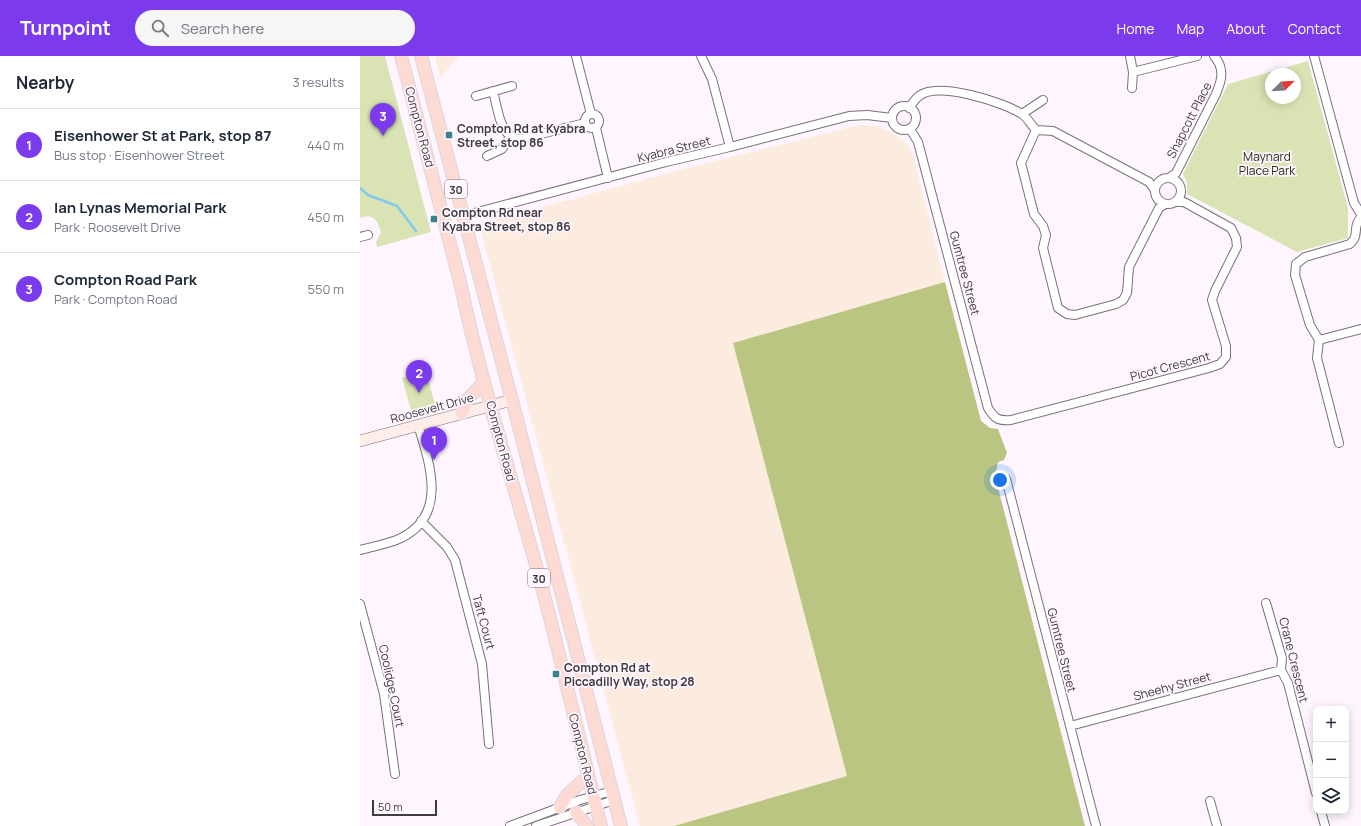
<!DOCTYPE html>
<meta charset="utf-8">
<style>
:root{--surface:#fff;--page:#f6f6f7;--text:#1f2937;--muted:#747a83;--line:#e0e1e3;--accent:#7c3aed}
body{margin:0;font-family:Manrope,sans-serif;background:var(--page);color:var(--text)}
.controls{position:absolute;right:12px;bottom:12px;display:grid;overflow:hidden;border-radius:8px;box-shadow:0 2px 10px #0003}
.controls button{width:36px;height:36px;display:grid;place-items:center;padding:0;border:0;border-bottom:1px solid var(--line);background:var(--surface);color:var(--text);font:20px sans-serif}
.compass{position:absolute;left:905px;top:12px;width:36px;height:36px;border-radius:50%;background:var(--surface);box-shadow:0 2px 10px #0003;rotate:66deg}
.scale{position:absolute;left:12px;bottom:10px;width:65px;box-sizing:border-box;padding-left:4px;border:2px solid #3f3c3f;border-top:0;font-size:11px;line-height:14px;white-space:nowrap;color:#3f3c3f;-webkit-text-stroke:3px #fff5ff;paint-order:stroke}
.you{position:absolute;left:640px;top:424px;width:14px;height:14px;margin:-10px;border:3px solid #fff;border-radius:50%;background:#1a73e8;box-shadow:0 0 0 6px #1a73e833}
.badge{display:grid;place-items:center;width:26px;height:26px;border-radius:50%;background:var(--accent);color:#fff;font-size:13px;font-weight:700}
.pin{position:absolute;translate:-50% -33px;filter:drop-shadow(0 1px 2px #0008)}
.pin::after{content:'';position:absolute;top:21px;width:14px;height:12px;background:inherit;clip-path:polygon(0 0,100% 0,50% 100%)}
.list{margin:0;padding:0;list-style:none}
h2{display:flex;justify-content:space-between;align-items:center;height:52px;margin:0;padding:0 16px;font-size:17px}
h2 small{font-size:13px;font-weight:400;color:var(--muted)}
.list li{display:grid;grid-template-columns:26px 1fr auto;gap:12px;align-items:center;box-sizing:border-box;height:72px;padding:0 16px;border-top:1px solid var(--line)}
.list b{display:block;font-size:15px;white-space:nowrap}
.list p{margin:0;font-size:13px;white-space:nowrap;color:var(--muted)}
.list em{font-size:13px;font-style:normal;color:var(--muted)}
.icon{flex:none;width:22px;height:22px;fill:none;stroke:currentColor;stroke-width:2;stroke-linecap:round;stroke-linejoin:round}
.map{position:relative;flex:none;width:1001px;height:770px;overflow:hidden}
header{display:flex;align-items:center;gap:24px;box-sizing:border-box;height:56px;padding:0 20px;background:var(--accent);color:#fff}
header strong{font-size:19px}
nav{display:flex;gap:22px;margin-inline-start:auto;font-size:14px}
.search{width:280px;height:36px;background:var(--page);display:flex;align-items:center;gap:10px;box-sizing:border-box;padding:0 14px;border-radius:22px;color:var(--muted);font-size:15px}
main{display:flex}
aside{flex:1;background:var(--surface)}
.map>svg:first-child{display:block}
.commercial{fill:#fcebdf}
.green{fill:#d9e3b4;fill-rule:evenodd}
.forest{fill:#b9c581}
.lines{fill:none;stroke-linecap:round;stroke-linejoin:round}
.stream{stroke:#80caf0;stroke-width:2.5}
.street-casing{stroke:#7a717a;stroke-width:10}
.secondary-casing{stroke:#7a717a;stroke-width:12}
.primary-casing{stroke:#d9d8d9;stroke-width:14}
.street{stroke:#fff;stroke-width:8}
.secondary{stroke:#feede9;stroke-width:11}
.primary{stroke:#fedad4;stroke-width:12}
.poi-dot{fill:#3a818b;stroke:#fff5ff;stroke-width:1.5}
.labels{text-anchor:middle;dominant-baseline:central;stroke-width:3.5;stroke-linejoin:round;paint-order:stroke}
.shield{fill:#fff5ff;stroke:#797479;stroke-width:1}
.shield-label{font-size:11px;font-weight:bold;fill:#3f3c3f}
.street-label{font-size:12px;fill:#3f3c3f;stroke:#fff5ff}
.poi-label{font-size:12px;font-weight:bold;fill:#3f3c3f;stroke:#fff5ff;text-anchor:start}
.park-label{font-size:12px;fill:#292e10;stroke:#fff5ff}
</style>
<header>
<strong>Turnpoint</strong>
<div class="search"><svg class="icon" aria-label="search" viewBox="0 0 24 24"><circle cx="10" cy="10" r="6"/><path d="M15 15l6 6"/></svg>Search here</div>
<nav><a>Home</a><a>Map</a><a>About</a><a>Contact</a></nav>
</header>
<main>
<aside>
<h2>Nearby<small>3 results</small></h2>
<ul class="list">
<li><span class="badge">1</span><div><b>Eisenhower St at Park, stop 87</b><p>Bus stop · Eisenhower Street</p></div><em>440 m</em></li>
<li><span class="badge">2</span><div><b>Ian Lynas Memorial Park</b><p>Park · Roosevelt Drive</p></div><em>450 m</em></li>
<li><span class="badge">3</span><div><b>Compton Road Park</b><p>Park · Compton Road</p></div><em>550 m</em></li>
</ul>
</aside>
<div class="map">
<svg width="1001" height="770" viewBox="0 0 1001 770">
<rect width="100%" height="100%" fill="#fff5ff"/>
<path class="commercial" d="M75 0H99L80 22Z
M499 69 517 70 534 78 546 87 553 98 585 226 373 287 487 720 314 770H280L119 168 327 112Z"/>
<path class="green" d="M0 0H25L71 176 17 191 16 186 21 176C17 164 14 157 0 162Z
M948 5 988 152V182L937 196 827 138V127L823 118 868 28ZM911 18H935V42H911Z
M66 315 76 352 52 358 42 322Z"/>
<path class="forest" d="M585 226 621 365 630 372 638 373 647 397 644 404 638 406 635 420 725 770H314L487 720 373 287Z"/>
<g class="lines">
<path class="stream" d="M0 132 8 139 37 150 56 175"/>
<defs>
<path id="street" d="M216 0 231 58
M341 0 352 23 370 91
M770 0 773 16 772 32
M954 0 994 147 1001 158
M773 16 837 0
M133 35C138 53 140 88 165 82L225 67
M116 40 152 30
M532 62a12 12 0 1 1 24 0a12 12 0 1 1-24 0Z
M549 52C552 48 555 43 559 40 578 25 643 46 662 58 667 61 671 69 676 74L693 75 789 126 794 133
M225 65a7 7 0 1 1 14 0a7 7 0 1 1-14 0Z
M662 58 683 44
M236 72 248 122
M550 73 558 86 628 352C635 363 638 365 651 364L849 312 860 308 866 301V290L852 244 855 235 877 191 876 182 871 172 824 146H816
M676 74 661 107 674 158 683 170 686 179 683 192 698 252 707 258 715 259 756 248 763 244 767 237 769 211 799 152 805 148
M127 100 142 93 150 81
M795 135a13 13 0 1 1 26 0a13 13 0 1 1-26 0Z
M809 122 816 117 856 38C862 24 865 12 854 0
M103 160 306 106 370 91 489 60 507 59 532 62
M0 181 8 179
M959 284 1001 273
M979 387 957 302 959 284 950 269 935 219 936 208 945 201 990 188C991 186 993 185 994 183 998 176 993 170 1001 161
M646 423 736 770
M61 465 87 491 95 504 122 608 129 688
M0 494C14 490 29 488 41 482 88 459 70 408 58 369
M906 547 922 602 921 614 928 627 956 737
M0 548 24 638 35 718
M710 670 921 614
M850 745 857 770
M961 755 965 770
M150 770 220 744 252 735
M176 770 254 744"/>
<path id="secondary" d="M0 385 152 344"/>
<path id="primary" d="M41 0 100 226C121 327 153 425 180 524 202 605 220 688 241 770
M61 0 152 344 261 770
M102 357 107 344 124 326
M200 751 207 739 228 720
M216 756 227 770"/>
</defs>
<use href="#street" class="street-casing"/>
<use href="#secondary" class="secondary-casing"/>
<use href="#primary" class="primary-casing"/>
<use href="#street" class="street"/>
<use href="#secondary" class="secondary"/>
<use href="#primary" class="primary"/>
</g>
<g class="poi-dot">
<rect x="85" y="75" width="8" height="8" rx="2"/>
<rect x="70" y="159" width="8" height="8" rx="2"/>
<rect x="192" y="614" width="8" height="8" rx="2"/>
</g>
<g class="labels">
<g class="shield">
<rect x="85" y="124" width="22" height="18" rx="3"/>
<rect x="168" y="513" width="22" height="18" rx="3"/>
</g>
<g class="shield-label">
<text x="96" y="133">30</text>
<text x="179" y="522">30</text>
</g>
<g class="street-label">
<text transform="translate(829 64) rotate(-63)">Shapcott Place</text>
<text transform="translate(60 71) rotate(75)">Compton Road</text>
<text transform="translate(314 93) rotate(-14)">Kyabra Street</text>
<text transform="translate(605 217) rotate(75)">Gumtree Street</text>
<text transform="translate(810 310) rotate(-15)">Picot Crescent</text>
<text transform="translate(72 352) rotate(-15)">Roosevelt Drive</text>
<text transform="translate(141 385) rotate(75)">Compton Road</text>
<text transform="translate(124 566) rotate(75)">Taft Court</text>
<text transform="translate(702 594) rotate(76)">Gumtree Street</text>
<text transform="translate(934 604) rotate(76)">Crane Crescent</text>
<text transform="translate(32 630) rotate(78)">Coolidge Court</text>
<text transform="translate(812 630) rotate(-15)">Sheehy Street</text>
<text transform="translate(223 698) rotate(76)">Compton Road</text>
</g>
<g class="poi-label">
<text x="97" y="72">Compton Rd at Kyabra<tspan x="97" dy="14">Street, stop 86</tspan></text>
<text x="82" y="156">Compton Rd near<tspan x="82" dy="14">Kyabra Street, stop 86</tspan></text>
<text x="204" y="611">Compton Rd at<tspan x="204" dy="14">Piccadilly Way, stop 28</tspan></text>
</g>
<g class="park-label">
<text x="907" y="100">Maynard<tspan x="907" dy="14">Place Park</tspan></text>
</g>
</g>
</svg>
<div class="controls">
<button>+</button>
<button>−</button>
<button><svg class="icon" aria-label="layers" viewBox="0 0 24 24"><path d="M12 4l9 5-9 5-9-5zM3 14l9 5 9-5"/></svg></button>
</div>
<svg class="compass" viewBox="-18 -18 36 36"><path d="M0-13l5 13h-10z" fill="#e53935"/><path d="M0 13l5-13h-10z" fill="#747a83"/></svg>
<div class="scale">50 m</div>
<div class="you"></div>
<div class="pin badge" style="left:74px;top:404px">1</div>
<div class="pin badge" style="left:59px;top:337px">2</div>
<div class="pin badge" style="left:23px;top:80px">3</div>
</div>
</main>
